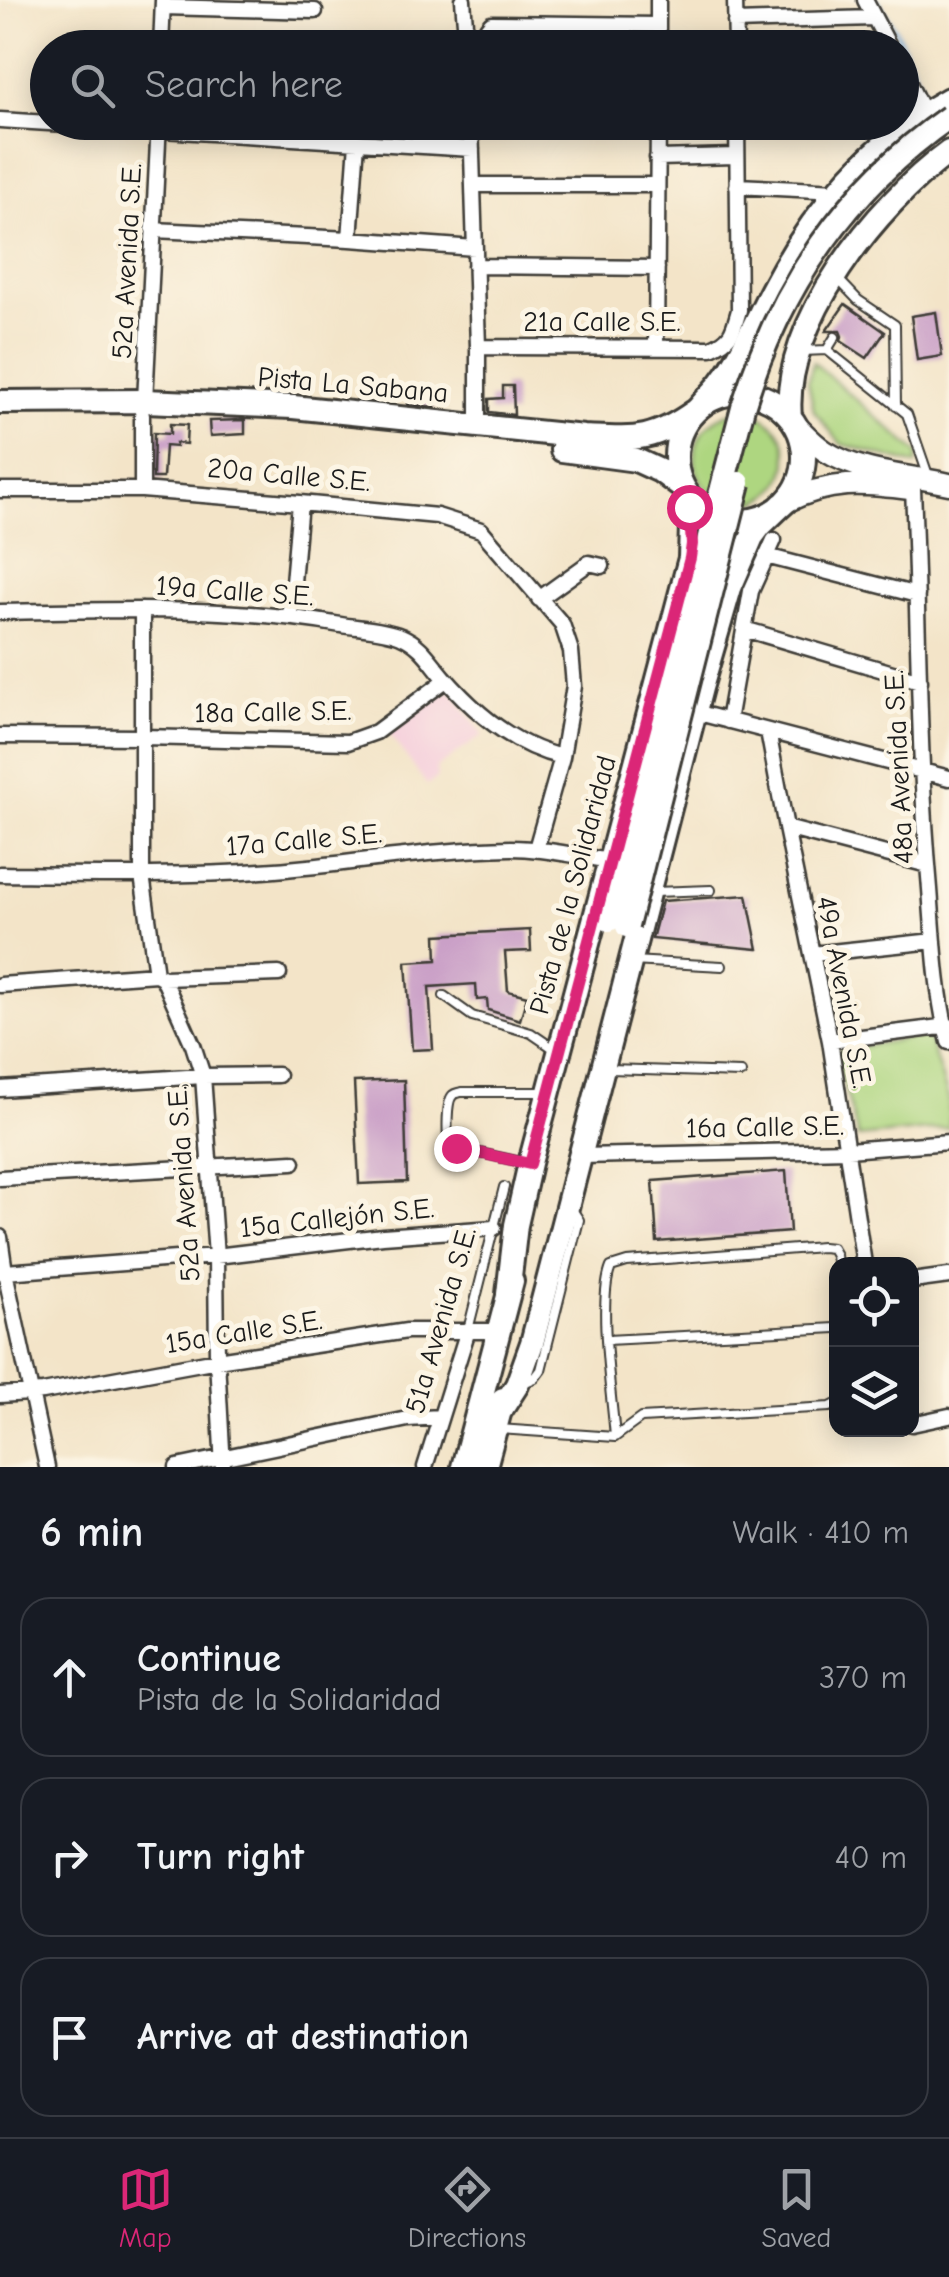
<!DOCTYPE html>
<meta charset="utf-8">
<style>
:root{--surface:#171b24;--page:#242831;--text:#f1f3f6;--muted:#9ea1a6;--line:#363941;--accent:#db2777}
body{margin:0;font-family:"Comic Neue",sans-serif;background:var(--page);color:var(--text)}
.controls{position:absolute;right:30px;bottom:30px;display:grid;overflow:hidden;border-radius:20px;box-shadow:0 5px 25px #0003}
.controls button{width:90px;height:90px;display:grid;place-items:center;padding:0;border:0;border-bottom:2px solid var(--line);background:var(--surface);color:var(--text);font:50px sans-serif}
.stop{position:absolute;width:30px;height:30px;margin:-22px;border:8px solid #db2777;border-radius:50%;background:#fff}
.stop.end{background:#db2777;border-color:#fff;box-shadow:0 2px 10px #0008}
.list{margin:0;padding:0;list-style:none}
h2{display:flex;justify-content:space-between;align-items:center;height:130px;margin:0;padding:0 40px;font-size:42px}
h2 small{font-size:32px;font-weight:400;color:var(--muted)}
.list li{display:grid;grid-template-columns:65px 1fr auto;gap:30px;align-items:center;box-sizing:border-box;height:160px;margin:0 20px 20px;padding:0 20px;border:2px solid var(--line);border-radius:30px}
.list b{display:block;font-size:38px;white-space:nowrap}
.list p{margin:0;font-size:32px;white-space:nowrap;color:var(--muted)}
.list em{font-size:32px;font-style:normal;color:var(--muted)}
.icon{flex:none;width:55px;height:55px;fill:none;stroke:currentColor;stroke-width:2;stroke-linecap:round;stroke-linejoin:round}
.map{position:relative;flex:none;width:949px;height:1467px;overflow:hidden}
.search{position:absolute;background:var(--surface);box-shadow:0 5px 25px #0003;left:30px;right:30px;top:30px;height:110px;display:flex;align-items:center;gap:25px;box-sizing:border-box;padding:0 35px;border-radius:55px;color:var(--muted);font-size:38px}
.sheet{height:670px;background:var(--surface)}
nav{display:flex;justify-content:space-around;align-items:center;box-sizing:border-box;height:140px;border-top:2px solid var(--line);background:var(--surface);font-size:28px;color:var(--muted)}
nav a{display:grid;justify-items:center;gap:5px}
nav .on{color:var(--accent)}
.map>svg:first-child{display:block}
.built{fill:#f5cfdc}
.green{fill:#aed680;stroke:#65794e;stroke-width:2.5}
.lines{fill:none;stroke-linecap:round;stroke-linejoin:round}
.stream{stroke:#6dace0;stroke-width:4}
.building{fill:#caa0c7}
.lane-casing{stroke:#3c3a36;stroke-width:12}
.street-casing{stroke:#3c3a36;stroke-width:19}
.secondary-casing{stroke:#3c3a36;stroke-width:25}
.primary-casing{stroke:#3c3a36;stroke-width:28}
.lane{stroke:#fff;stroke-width:8}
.street{stroke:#fff;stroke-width:14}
.secondary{stroke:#fff;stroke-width:20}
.primary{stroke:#fff;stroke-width:22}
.primary-bridge-casing{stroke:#3c3a36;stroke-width:28;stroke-linecap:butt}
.primary-bridge{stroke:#fff;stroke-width:22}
.route{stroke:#db2777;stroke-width:12}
.labels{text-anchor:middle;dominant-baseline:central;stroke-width:10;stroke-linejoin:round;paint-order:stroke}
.street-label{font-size:28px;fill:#1c1c1c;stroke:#fcf5e5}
</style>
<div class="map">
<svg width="949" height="1467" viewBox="0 0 949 1467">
<rect width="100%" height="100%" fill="#fcf5e5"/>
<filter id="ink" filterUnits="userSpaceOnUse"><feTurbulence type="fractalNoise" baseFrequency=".01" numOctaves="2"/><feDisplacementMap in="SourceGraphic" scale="20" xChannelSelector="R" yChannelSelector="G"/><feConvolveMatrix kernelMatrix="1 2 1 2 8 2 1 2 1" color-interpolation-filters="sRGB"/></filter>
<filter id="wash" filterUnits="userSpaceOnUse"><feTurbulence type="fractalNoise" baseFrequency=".0048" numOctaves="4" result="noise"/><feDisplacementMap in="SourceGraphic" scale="40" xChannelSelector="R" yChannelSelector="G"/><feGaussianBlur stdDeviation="2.25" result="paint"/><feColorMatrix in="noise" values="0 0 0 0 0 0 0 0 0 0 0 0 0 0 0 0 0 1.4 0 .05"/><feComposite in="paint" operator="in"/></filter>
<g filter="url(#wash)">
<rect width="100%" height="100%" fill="#f3e4c8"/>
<path class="built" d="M450 689 483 735 436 768 437 778 427 785 389 733Z"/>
<path class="green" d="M813 362 918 453 916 465 841 444 814 411 808 381Z
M695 458a46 46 0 1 1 92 0a46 46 0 1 1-92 0Z
M928 1035 949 1100V1128L858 1137 835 1051Z"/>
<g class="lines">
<path class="stream" d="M877 0 895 29 927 100"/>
</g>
<g id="blocks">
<path class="building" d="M845 304 885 332 867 358 841 341 842 336 840 331H826Z
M936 312 942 356 917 360 911 316Z
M503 386H513L514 415 489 412V399L503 398Z
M410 390 437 394 435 407 408 404Z
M245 420V434L210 436 209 421Z
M170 424 187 425 186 444 176 443V447L165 446 163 478H153L154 433 170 434Z
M747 895 758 949 652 939 662 901Z
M530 930 531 951 505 952 508 991 527 996 520 1020 488 1010 487 999 477 1000 476 984 429 987 433 1049 412 1050 406 962 437 960 436 935Z
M404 1080 407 1182 359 1184 354 1082Z
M786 1171 790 1232 657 1242 653 1181Z"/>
</g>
</g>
<g filter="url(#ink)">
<use href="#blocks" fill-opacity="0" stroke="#3c3a36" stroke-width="2.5"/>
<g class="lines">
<defs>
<path id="lane" d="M837 278 858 300 895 325 896 406
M827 350 907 414 928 475
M802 351 827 350 835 337
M654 892 711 890
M632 961 722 966
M444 996 472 1016 531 1033 556 1050
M609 1069 741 1073
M526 1163 457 1148 449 1144C447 1135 446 1101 453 1095 455 1093 459 1093 461 1092H544
M468 1330 504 1187
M607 1340 836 1328
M521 1384 535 1378 541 1370 579 1220 573 1211
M499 1429 615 1437 641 1418 830 1407 836 1404
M615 1437C612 1397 597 1301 611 1267L627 1262 822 1247 832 1248 836 1255 837 1264"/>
<path id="street" d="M463 0 467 48
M735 0 736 48
M865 0 890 48
M163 7 315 11
M735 22 874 18
M161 48 163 0
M482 48 487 43V28L491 23 658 25
M658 48V0
M902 69 924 114
M902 106 922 107
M0 120 472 149
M471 122 478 347V427
M657 158 736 156
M473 185H657
M737 186 838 191
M153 230 350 239 475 248
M350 239 357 142
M475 266 657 268
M478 347 711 348C732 339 733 331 739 310L737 122
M656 347 658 122
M145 401 159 122
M142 415V490
M913 489C919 623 918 756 930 889 934 940 936 993 949 1042
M0 490H142L300 503 437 516 481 530 562 624 571 651 574 686 562 757 536 849
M766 556 917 595
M539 599 589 563 602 566
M142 610V875L156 974 163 978 193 1045 203 1076 216 1256 217 1360 223 1467
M0 612C114 610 229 605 341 625 360 628 383 629 401 636 422 645 430 661 444 677 476 714 514 746 562 757
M290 616 300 503
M744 629 920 681
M695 712 949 778
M728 721 751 591 774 540
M768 731 786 828 830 1041 864 1264
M0 736 142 737 348 742 376 732 446 680
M786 828 928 865
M0 874C92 875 184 877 275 870 354 864 432 849 511 848 544 848 577 856 610 861
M812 954 934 941
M163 978 279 974
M0 985 156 974
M830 1041 949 1026
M0 1089 203 1076 278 1075
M581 1156 848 1150 949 1142
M0 1178 293 1162
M0 1237 5 1272 47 1467
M5 1272 216 1256 383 1236 494 1228
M912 1281 949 1276
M0 1395 43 1392 217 1360 407 1331H498
M912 1424 949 1416
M177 1467 408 1419 440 1417
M425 1467 468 1330"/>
<path id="secondary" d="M795 424C805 434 814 444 825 451 861 474 909 475 949 484
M786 502C831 480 862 483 910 489"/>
<path id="primary" d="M676 457a64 64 0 1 1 128 0a64 64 0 1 1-128 0Z
M0 402 145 401 293 407 584 437C634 439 652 442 694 412
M698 409C706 399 716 390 723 380 743 354 758 315 774 286 814 210 873 141 949 99
M790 417C781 324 877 204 949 152
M562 450 636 460 660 471 684 489
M508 1294 516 1225 530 1163 690 558 691 525 686 493
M499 1413 517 1385 532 1343 701 688 730 588 752 537 761 525 783 504
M463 1467 512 1281
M485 1467 503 1399"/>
</defs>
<use href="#lane" class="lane-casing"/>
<use href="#street" class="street-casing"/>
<use href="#secondary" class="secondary-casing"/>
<use href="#primary" class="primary-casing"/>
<use href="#lane" class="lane"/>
<use href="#street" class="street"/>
<use href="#secondary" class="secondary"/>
<use href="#primary" class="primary"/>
<defs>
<path id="primary-bridge" d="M609 920 743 407C779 288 847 188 949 117
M627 926 739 483"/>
</defs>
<use href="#primary-bridge" class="primary-bridge-casing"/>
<use href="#primary-bridge" class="primary-bridge"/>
</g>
</g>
<g class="lines" filter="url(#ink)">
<path class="route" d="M456 1148 530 1164 690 558 692 544 689 507"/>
</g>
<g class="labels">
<g class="street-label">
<text transform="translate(127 261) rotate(-87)">52a Avenida S.E.</text>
<text x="602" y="322">21a Calle S.E.</text>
<text transform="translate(353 385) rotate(5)">Pista La Sabana</text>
<text transform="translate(289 475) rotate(5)">20a Calle S.E.</text>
<text transform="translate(235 591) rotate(4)">19a Calle S.E.</text>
<text transform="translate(273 712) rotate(-1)">18a Calle S.E.</text>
<text transform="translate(899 767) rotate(-93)">48a Avenida S.E.</text>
<text transform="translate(304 840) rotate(-5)">17a Calle S.E.</text>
<text transform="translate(573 885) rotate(-75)">Pista de la Solidaridad</text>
<text transform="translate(844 992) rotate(79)">49a Avenida S.E.</text>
<text transform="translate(765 1127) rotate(-1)">16a Calle S.E.</text>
<text transform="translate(184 1184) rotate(-94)">52a Avenida S.E.</text>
<text transform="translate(337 1218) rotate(-6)">15a Callejón S.E.</text>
<text transform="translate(441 1320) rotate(-74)">51a Avenida S.E.</text>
<text transform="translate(244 1332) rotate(-9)">15a Calle S.E.</text>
</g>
</g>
</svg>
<div class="controls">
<button><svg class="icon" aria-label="locate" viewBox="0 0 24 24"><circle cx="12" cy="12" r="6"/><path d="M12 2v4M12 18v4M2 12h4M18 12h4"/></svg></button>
<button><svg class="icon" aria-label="layers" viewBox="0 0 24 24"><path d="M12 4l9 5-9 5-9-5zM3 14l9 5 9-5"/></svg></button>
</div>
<div class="stop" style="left:689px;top:507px"></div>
<div class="stop end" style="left:456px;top:1148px"></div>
<div class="search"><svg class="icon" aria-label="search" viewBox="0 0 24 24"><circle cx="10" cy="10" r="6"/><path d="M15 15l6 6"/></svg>Search here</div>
</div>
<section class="sheet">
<h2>6 min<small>Walk · 410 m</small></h2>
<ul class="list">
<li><svg class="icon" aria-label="ahead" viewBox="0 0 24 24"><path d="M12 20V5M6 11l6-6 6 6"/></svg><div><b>Continue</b><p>Pista de la Solidaridad</p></div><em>370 m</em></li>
<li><svg class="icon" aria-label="right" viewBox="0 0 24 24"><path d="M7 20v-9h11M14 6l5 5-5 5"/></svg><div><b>Turn right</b></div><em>40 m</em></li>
<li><svg class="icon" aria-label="arrive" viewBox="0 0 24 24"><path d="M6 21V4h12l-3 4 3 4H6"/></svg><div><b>Arrive at destination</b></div></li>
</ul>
</section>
<nav>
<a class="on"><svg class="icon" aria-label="map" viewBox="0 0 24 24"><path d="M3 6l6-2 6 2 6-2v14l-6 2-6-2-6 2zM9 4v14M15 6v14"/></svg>Map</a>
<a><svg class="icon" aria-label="directions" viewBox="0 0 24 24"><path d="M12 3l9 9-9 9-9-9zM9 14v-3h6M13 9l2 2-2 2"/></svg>Directions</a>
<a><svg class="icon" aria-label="saved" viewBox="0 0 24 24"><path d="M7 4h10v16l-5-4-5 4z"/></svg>Saved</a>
</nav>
